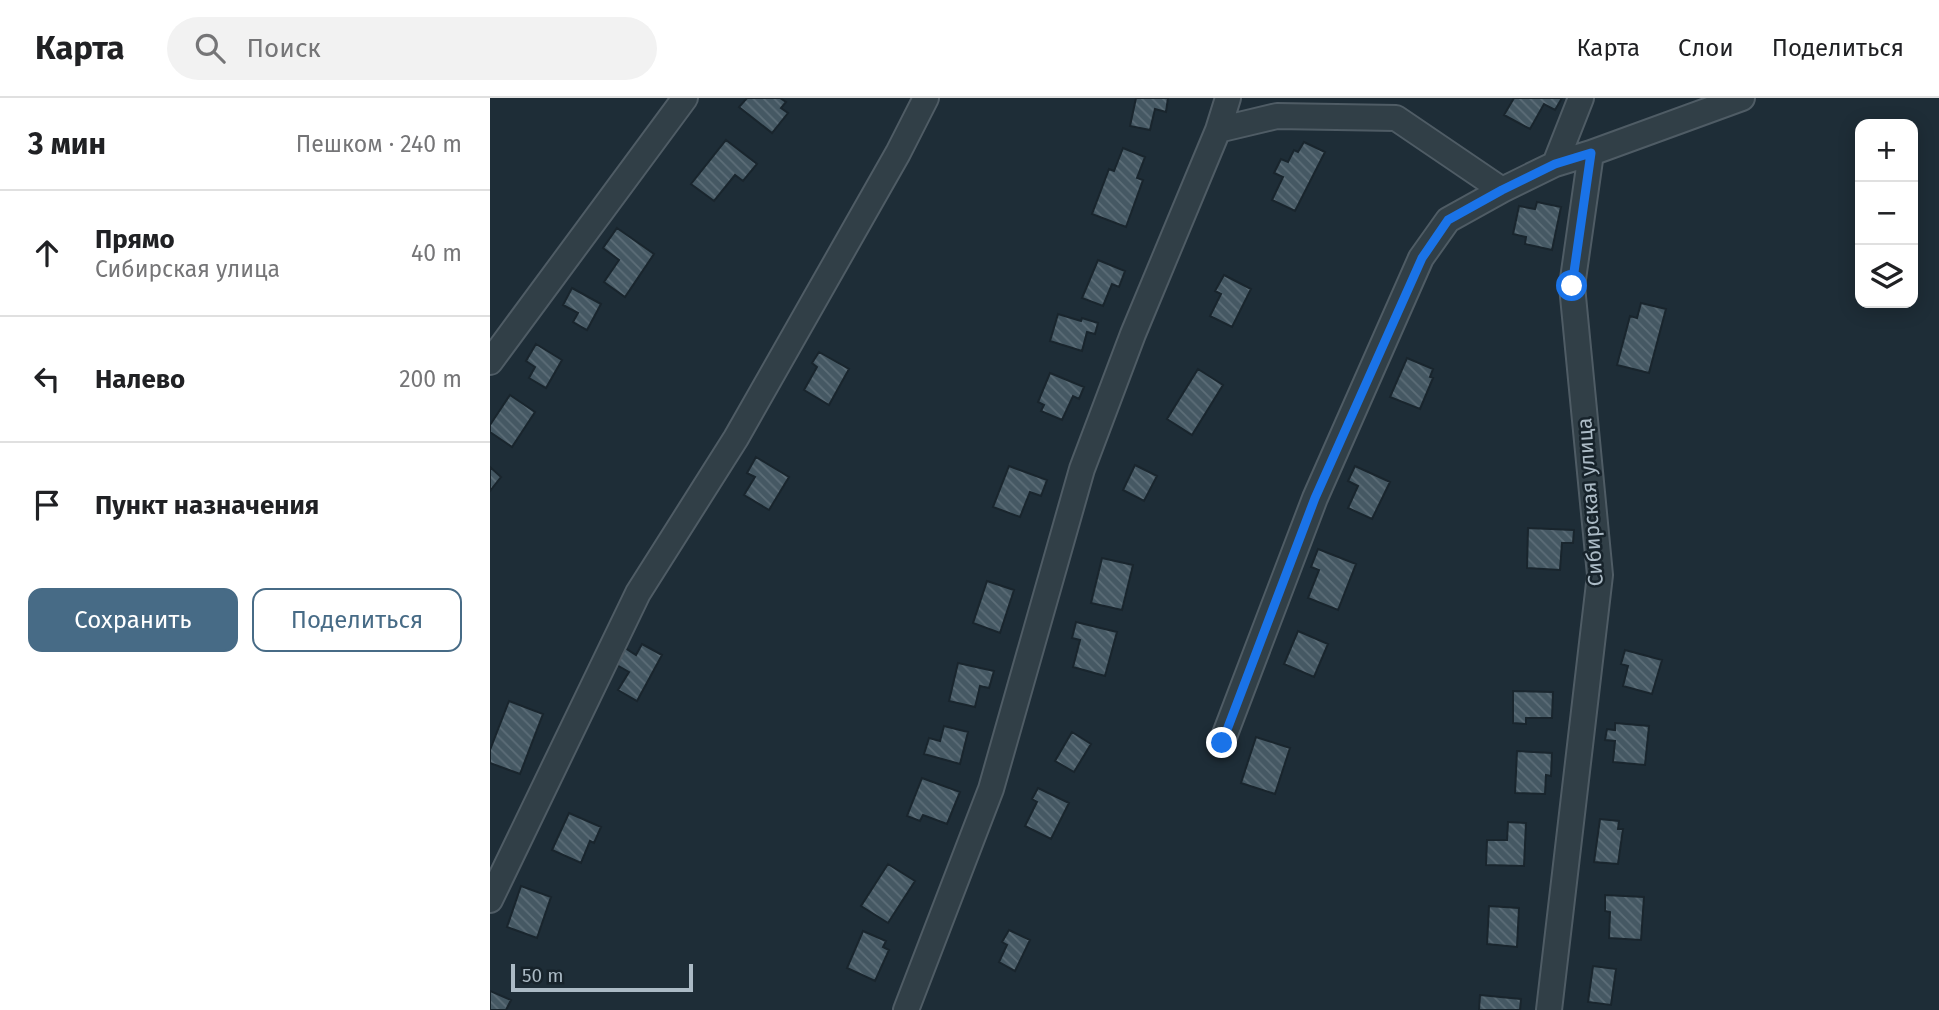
<!DOCTYPE html>
<html lang="ru">
<meta charset="utf-8">
<style>
:root{--surface:#fff;--page:#f2f2f2;--text:#202124;--muted:#757577;--line:#e0e0e0;--accent:#476b86}
body{margin:0;font-family:"Fira Sans",sans-serif;background:var(--page);color:var(--text)}
.controls{position:absolute;right:21px;top:21px;display:grid;overflow:hidden;border-radius:14px;box-shadow:0 4px 18px #0003}
.controls button{width:63px;height:63px;display:grid;place-items:center;padding:0;border:0;border-bottom:2px solid var(--line);background:var(--surface);color:var(--text);font:35px sans-serif}
.scale{position:absolute;left:21px;bottom:18px;width:182px;box-sizing:border-box;padding-left:7px;border:4px solid #abbac5;border-top:0;font-size:19px;line-height:24px;white-space:nowrap;color:#abbac5;-webkit-text-stroke:5px #17232b;paint-order:stroke}
.stop{position:absolute;width:21px;height:21px;margin:-16px;border:5px solid #1a73e8;border-radius:50%;background:#fff}
.stop.end{background:#1a73e8;border-color:#fff;box-shadow:0 2px 7px #0008}
.list{margin:0;padding:0;list-style:none}
h2{display:flex;justify-content:space-between;align-items:center;height:91px;margin:0;padding:0 28px;font-size:30px}
h2 small{font-size:23px;font-weight:400;color:var(--muted)}
.list li{display:grid;grid-template-columns:46px 1fr auto;gap:21px;align-items:center;box-sizing:border-box;height:126px;padding:0 28px;border-top:2px solid var(--line)}
.list b{display:block;font-size:26px;white-space:nowrap}
.list p{margin:0;font-size:23px;white-space:nowrap;color:var(--muted)}
.list em{font-size:23px;font-style:normal;color:var(--muted)}
.actions{display:flex;gap:14px;padding:21px 28px}
.actions a{flex:1;padding:16px 0;border:2px solid var(--accent);border-radius:14px;text-align:center;font-size:24px;color:var(--accent)}
.actions .main{background:var(--accent);color:#fff}
.icon{flex:none;width:38px;height:38px;fill:none;stroke:currentColor;stroke-width:2;stroke-linecap:round;stroke-linejoin:round}
.map{position:relative;flex:none;width:1449px;height:912px;overflow:hidden}
header{display:flex;align-items:center;gap:42px;box-sizing:border-box;height:98px;padding:0 35px;background:var(--surface);border-bottom:2px solid var(--line)}
header strong{font-size:33px}
nav{display:flex;gap:38px;margin-inline-start:auto;font-size:24px}
.search{width:490px;height:63px;background:var(--page);display:flex;align-items:center;gap:18px;box-sizing:border-box;padding:0 24px;border-radius:38px;color:var(--muted);font-size:26px}
main{display:flex}
aside{flex:1;background:var(--surface)}
.map>svg:first-child{display:block}
.building{fill:url(#building-back-hatch);stroke:#19252d;stroke-width:2}
.lines{fill:none;stroke-linecap:round;stroke-linejoin:round}
.minor-casing{stroke:#4f5c65;stroke-width:28}
.minor{stroke:#313f47;stroke-width:24}
.route{stroke:#1a73e8;stroke-width:9}
.labels{text-anchor:middle;dominant-baseline:central;stroke-width:5;stroke-linejoin:round;paint-order:stroke}
.street-label{font-size:21px;fill:#abbac5;stroke:#17232b}
</style>
<header>
<strong>Карта</strong>
<div class="search"><svg class="icon" aria-label="search" viewBox="0 0 24 24"><circle cx="10" cy="10" r="6"/><path d="M15 15l6 6"/></svg>Поиск</div>
<nav><a>Карта</a><a>Слои</a><a>Поделиться</a></nav>
</header>
<main>
<aside>
<h2>3 мин<small>Пешком · 240 m</small></h2>
<ul class="list">
<li><svg class="icon" aria-label="ahead" viewBox="0 0 24 24"><path d="M12 20V5M6 11l6-6 6 6"/></svg><div><b>Прямо</b><p>Сибирская улица</p></div><em>40 m</em></li>
<li><svg class="icon" aria-label="left" viewBox="0 0 24 24"><path d="M17 20v-9H6M10 6l-5 5 5 5"/></svg><div><b>Налево</b></div><em>200 m</em></li>
<li><svg class="icon" aria-label="arrive" viewBox="0 0 24 24"><path d="M6 21V4h12l-3 4 3 4H6"/></svg><div><b>Пункт назначения</b></div></li>
</ul>
<div class="actions"><a class="main">Сохранить</a><a>Поделиться</a></div>
</aside>
<div class="map">
<svg width="1449" height="912" viewBox="0 0 1449 912">
<defs>
<pattern id="building-back-hatch" width="6" height="6" patternUnits="userSpaceOnUse" patternTransform="scale(1.75)"><rect width="6" height="6" fill="#455863"/><path d="M-1 5l2 2M0 0l6 6M5-1l2 2" fill="none" stroke="#5d6e78"/></pattern>
</defs>
<rect width="100%" height="100%" fill="#1e2d37"/>
<path class="building" d="M257 0H290L296 4 291 10 298 15 282 35 249 9Z
M646 0H678L676 14 665 11 660 32 640 28Z
M1024 0H1072L1065 12 1054 6 1040 31 1014 17Z
M236 42 267 66 253 83 245 77 224 103 201 86Z
M814 44 835 54 805 113 782 102 793 79 784 75 791 61 798 64 804 52 808 54Z
M633 50 655 59 647 80 653 82 636 129 602 116 619 71 624 73Z
M1047 104 1071 109 1062 152 1035 146 1036 139 1023 136 1029 108 1045 111Z
M127 130 164 156 135 199 114 184 129 162 113 150Z
M608 162 635 173 629 189 622 186 613 208 592 200Z
M734 177 761 191 742 229 720 218 731 196 725 193Z
M82 190 111 206 97 232 83 224 88 215 73 207Z
M1151 205 1176 211 1159 275 1127 267 1140 218 1147 220Z
M568 216 591 223 592 220 608 225 605 236 597 234 592 253 560 243Z
M46 246 72 262 56 290 39 280 45 269 36 263Z
M329 254 359 271 339 307 314 292 327 269 322 265Z
M917 260 943 271 940 279 943 280 930 311 900 299Z
M708 271 733 287 702 337 677 321Z
M560 275 594 289 589 301 583 298 572 322 551 313 554 307 548 304Z
M20 297 45 314 22 349 0 334V327Z
M266 359 299 379 279 412 254 397 265 379 257 375Z
M645 367 667 378 654 403 633 392Z
M519 368 557 382 551 398 540 394 530 419 503 409Z
M865 368 900 384 882 421 858 410 868 388 858 383Z
M0 369 11 379 0 393Z
M1038 430 1084 432 1083 445H1072L1070 472 1037 470Z
M828 451 866 466 848 512 818 500 829 472 821 469Z
M612 460 643 467 632 512 601 505Z
M497 483 524 492 510 535 483 525Z
M586 524 627 534 615 578 583 569 590 542 582 540Z
M808 533 838 546 824 579 794 566Z
M152 546 172 557 147 603 128 592 139 574 125 566 135 550 146 557Z
M1135 552 1172 562 1162 596 1133 588 1138 568 1131 566Z
M468 565 504 573 499 590 490 588 485 609 459 603Z
M1023 593 1063 594 1062 620H1036V626L1023 625Z
M19 603 53 616 30 676 0 665V652Z
M1125 625 1159 628 1155 667 1123 664 1125 643 1115 642 1117 631 1125 632Z
M454 628 478 634 470 666 434 656 439 640 450 643Z
M582 634 601 646 584 674 565 663Z
M766 639 800 650 785 696 751 685Z
M1027 653 1062 655 1061 678 1056 677 1055 696 1025 695Z
M432 680 470 694 457 726 433 717 430 723 417 718Z
M548 690 579 705 561 741 535 728 547 704 542 701Z
M79 715 111 729 104 745 100 743 91 765 62 752Z
M1110 721 1129 723 1128 731H1133L1128 766 1104 764Z
M1018 724 1036 725 1034 768 996 767 997 742H1017Z
M398 766 425 783 398 825 371 808Z
M31 788 61 799 47 840 17 829Z
M1115 797 1154 799 1151 842 1119 840 1120 814 1115 813Z
M999 808 1029 810 1027 849 997 846Z
M519 832 540 842 525 873 509 864 517 847 512 844Z
M373 833 396 843 393 849 399 852 385 883 357 870Z
M1103 868 1126 871 1121 907 1098 904Z
M0 893 21 902 16 912H0Z
M990 897 1031 901 1030 912H989Z"/>
<g class="lines">
<defs>
<path id="minor" d="M738 0 728 32 787 18 906 20 1012 92 1065 66 1101 55
M1065 66 1091 0
M0 264 195 0
M732 644 825 400 931 160 958 122 1012 92
M0 802 148 495 246 340 408 55 436 0
M416 912 501 691 592 371 643 236 728 32
M1059 912 1110 477 1082 188 1101 55 1252 0"/>
</defs>
<use href="#minor" class="minor-casing"/>
<use href="#minor" class="minor"/>
</g>
<g class="lines">
<path class="route" d="M732 645 825 400 932 160 958 122 1012 92 1065 66 1101 55 1082 188"/>
</g>
<g class="labels">
<g class="street-label">
<text transform="translate(1100 404) rotate(-94)">Сибирская улица</text>
</g>
</g>
</svg>
<div class="controls">
<button>+</button>
<button>−</button>
<button><svg class="icon" aria-label="layers" viewBox="0 0 24 24"><path d="M12 4l9 5-9 5-9-5zM3 14l9 5 9-5"/></svg></button>
</div>
<div class="scale">50 m</div>
<div class="stop" style="left:1082px;top:188px"></div>
<div class="stop end" style="left:732px;top:645px"></div>
</div>
</main>
